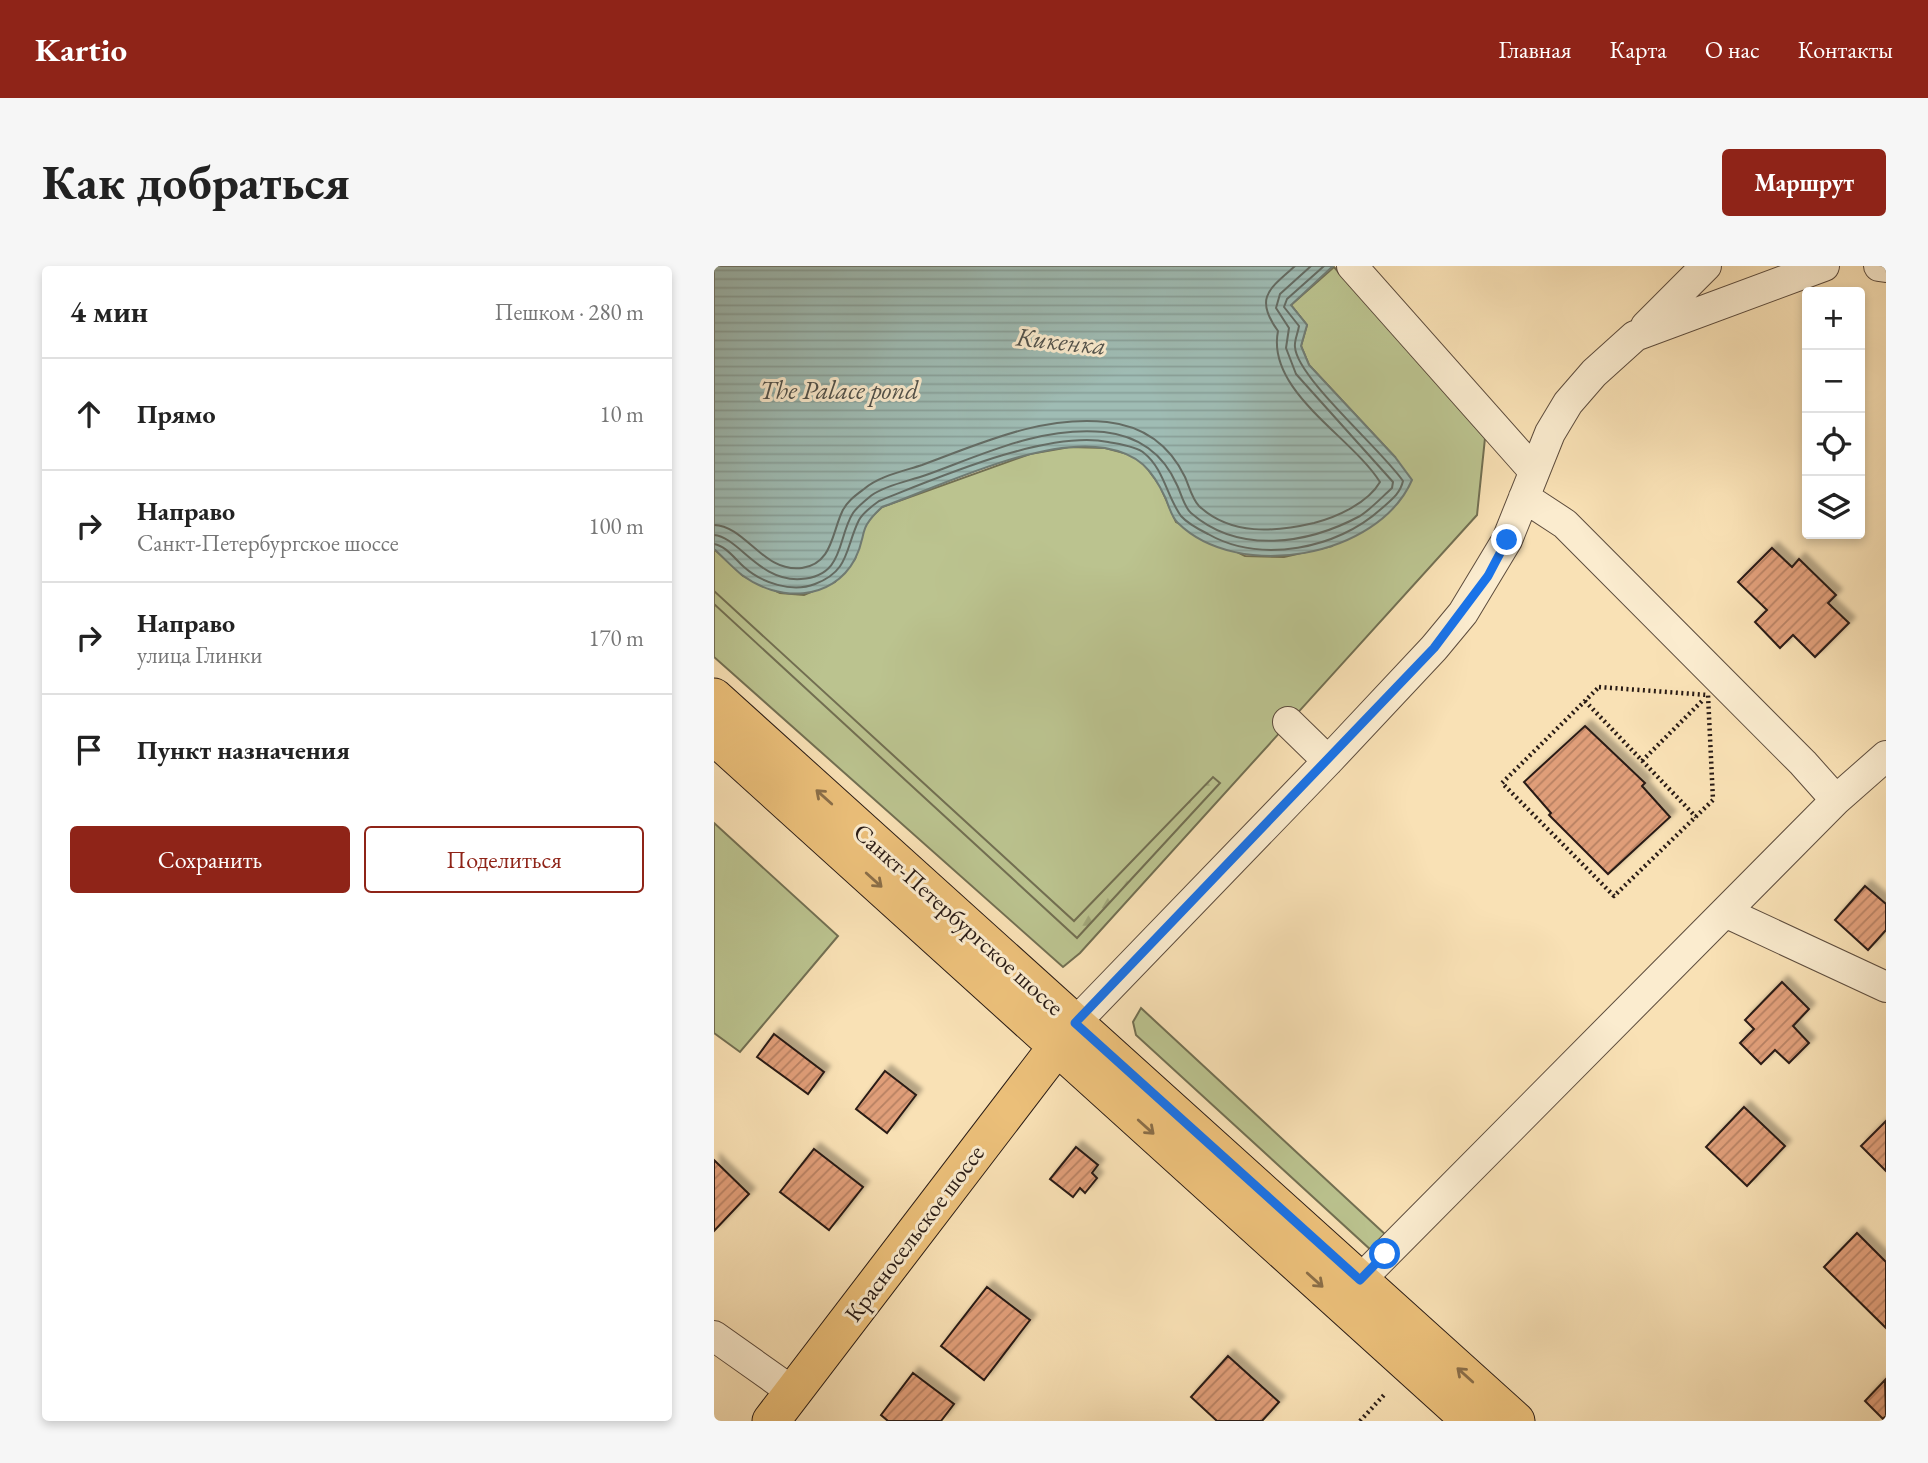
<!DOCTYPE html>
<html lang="ru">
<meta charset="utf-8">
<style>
:root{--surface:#fff;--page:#f6f6f6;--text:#222;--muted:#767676;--line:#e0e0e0;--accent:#8f2418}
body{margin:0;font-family:"EB Garamond",serif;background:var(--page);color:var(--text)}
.controls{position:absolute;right:21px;top:21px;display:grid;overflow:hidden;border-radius:7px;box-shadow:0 4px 10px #0003}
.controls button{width:63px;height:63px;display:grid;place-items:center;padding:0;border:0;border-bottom:2px solid var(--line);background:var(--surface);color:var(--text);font:35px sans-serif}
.stop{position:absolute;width:21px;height:21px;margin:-16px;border:5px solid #1a73e8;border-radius:50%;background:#fff}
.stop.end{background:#1a73e8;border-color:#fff;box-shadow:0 2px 7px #0008}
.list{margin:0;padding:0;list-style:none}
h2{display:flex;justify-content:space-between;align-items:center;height:91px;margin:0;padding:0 28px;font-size:30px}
h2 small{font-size:23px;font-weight:400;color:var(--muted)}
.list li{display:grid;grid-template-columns:46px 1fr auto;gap:21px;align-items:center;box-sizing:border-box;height:112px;padding:0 28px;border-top:2px solid var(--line)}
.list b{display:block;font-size:26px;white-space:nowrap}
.list p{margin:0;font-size:23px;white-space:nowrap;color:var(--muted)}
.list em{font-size:23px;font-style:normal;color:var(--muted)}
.actions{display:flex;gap:14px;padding:21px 28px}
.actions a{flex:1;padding:16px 0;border:2px solid var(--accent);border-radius:7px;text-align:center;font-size:24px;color:var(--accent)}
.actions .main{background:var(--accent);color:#fff}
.icon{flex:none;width:38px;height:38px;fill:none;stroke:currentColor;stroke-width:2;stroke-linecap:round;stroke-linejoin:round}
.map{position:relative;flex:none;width:1172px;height:1155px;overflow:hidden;border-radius:7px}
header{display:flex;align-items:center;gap:42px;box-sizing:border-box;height:98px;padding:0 35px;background:var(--accent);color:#fff}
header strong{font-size:33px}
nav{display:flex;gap:38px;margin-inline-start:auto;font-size:24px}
.intro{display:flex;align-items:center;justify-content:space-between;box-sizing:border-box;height:168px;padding:0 42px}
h1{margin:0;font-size:49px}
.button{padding:18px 32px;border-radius:7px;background:var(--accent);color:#fff;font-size:24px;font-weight:700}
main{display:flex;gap:42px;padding:0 42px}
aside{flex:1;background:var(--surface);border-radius:7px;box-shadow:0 4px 10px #0003}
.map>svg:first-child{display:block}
.green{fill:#bbc38f;stroke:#726f52;stroke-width:2}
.forest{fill:url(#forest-firs);stroke:#726f52;stroke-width:2}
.water{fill:url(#water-rules);stroke:#707c74;stroke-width:2}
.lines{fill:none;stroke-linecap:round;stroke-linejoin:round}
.shore{stroke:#646c64;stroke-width:2}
.building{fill:url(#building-hatch);stroke:#291b15;stroke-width:2;filter:url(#shadow)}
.minor-casing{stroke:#5d4c3d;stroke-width:32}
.major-casing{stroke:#291b15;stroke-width:39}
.path{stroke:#291b15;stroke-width:4.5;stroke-dasharray:2 3.5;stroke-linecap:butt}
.minor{stroke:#fbeccf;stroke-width:30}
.major{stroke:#ecc07a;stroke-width:37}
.oneway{stroke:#8a6e48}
.route{stroke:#1a73e8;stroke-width:9}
.labels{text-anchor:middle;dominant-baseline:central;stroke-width:6;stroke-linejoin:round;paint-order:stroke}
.street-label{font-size:24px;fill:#291b15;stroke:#fbeccf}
.water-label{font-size:26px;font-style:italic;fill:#52534d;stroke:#fbeccf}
</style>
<header>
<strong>Kartio</strong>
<nav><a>Главная</a><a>Карта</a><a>О нас</a><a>Контакты</a></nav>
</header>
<div class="intro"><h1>Как добраться</h1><a class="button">Маршрут</a></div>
<main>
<aside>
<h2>4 мин<small>Пешком · 280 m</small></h2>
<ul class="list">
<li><svg class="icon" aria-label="ahead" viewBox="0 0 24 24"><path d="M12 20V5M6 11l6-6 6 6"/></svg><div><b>Прямо</b></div><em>10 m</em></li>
<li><svg class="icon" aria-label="right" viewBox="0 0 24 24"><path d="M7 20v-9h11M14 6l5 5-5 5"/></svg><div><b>Направо</b><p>Санкт-Петербургское шоссе</p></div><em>100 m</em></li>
<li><svg class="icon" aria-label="right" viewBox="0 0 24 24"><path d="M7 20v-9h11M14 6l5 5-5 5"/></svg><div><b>Направо</b><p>улица Глинки</p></div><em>170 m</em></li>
<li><svg class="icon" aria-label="arrive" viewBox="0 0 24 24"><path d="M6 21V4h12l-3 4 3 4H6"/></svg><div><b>Пункт назначения</b></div></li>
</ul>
<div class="actions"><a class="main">Сохранить</a><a>Поделиться</a></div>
</aside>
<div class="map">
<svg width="1172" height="1155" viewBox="0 0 1172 1155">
<defs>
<pattern id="forest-firs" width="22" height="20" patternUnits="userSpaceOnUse" patternTransform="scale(1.75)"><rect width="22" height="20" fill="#bbc38f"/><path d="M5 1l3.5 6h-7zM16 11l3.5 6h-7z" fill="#a1a77a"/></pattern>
<pattern id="water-rules" width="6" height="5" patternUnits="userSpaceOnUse" patternTransform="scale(1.75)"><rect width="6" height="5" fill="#9fbcb4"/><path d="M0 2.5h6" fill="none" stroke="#89a19a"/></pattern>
<pattern id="building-hatch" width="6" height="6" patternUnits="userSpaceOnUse" patternTransform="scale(1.75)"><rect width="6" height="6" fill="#e09e79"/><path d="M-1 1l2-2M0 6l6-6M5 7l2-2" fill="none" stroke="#b68062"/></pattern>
<filter id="shadow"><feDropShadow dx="6" dy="-6" stdDeviation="2" flood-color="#0004"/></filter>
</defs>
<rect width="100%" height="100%" fill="#f9e1b5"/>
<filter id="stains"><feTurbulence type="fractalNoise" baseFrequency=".00286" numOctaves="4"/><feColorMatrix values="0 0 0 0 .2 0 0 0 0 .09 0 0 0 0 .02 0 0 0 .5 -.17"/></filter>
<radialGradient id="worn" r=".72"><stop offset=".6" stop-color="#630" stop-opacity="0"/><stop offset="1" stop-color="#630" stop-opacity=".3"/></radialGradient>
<path class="green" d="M620 1 771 172 763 249 366 687 349 701 0 391V283L29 310 66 327 90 329 121 316 141 293 152 256 168 241 316 188 356 181 391 182 425 191 446 220 462 256 531 290 570 291 618 280 681 191 595 99 587 80 593 59 577 39Z
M0 557 124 670 26 786 0 767Z
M427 742 673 970 658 985 422 769 419 756Z"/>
<path class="forest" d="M0 325 360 655 499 511 506 517 363 672 0 338Z"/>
<path class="water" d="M0 0H619L577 39 593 59 587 80 595 99 681 191 698 214C664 292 524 316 464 257 458 252 455 241 452 233 438 203 425 188 391 182 327 171 229 219 168 241 142 265 154 268 141 293 118 336 64 336 28 309 18 301 9 291 0 283Z"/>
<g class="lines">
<path class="shore" d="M0 259C32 260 49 307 88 302 118 298 118 267 128 246 132 236 142 229 150 223 165 210 190 205 208 199 268 177 328 149 393 156 429 160 455 178 471 211 475 220 478 233 485 240 517 270 561 266 600 257 623 251 654 237 666 216 637 170 552 125 564 65 540 32 555 23 581 0
M0 269C25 271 45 316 87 313 131 310 123 272 139 247 143 241 152 234 158 229 172 219 195 215 212 209 270 188 327 160 390 166 425 170 449 187 463 219 467 227 470 241 477 247 525 289 594 278 646 250 657 243 668 231 678 222L679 216 582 108 572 82 575 62 562 42 566 28 597 0
M0 278C12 280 21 293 30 301 48 317 78 327 101 318 136 305 131 282 145 254 149 247 158 240 165 235 223 212 333 164 394 176 404 178 422 180 430 187 450 203 453 231 467 250 473 257 486 264 494 268 547 298 623 283 667 243 677 234 686 228 689 215 668 184 583 112 581 81 580 75 584 67 585 60L570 41 573 33 610 0"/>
</g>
<path class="building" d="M1058 282 1078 301 1085 293 1122 329 1114 337 1135 357 1101 391 1079 369 1066 382 1041 356 1053 344 1024 316Z
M871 460 931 517 928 520 956 551 894 608 835 549 837 547 810 516Z
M1151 620 1172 638V664L1154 684 1121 654Z
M1068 716 1095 743 1079 760 1095 777 1075 797 1061 784 1047 798 1026 777 1040 763 1031 754Z
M60 768 110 806 94 828 43 791Z
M171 805 202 829 173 867 142 843Z
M1030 841 1071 880 1033 920 992 881Z
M1172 855V905L1147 880Z
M362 881 384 899 378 907 383 912 371 927 366 922 359 931 336 913Z
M100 883 149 921 115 964 66 926Z
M0 894 35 928 0 965Z
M1143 967 1172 996V1062L1110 1001Z
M273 1021 316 1054 270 1114 227 1080Z
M514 1090 565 1136 548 1155H503L477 1131Z
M199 1107 240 1138 227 1155H174L167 1149Z
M1171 1114 1172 1150 1169 1153 1151 1135Z"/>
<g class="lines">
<defs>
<path id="minor" d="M638 0 819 204
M1165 0 1172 1
M932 60 992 0
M810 231 851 258 1089 497 1122 534
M574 456 614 495
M1013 647 1172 721
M361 757 614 495 720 382 749 347 793 274 836 167 854 137 880 107 921 70 1110 0
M646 1014 1122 534 1172 490
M0 1070 79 1126"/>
<path id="major" d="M0 431 802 1155
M0 470 757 1155
M57 1155 358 761"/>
</defs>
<use href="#minor" class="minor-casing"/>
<use href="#major" class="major-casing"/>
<path class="path" d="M885 421 994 429 999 534 900 630 788 517Z
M871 435 982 551
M928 495 990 433
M646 1155 670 1129"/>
<use href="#minor" class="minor"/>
<use href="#major" class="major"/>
</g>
<defs><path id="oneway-shaft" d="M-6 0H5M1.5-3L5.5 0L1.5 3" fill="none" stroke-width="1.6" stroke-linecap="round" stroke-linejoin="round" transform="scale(1.75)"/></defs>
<g class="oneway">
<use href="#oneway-shaft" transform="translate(110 531) rotate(-138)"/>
<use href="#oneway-shaft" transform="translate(160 614) rotate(42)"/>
<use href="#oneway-shaft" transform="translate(432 861) rotate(42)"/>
<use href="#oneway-shaft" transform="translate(601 1014) rotate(42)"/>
<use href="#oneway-shaft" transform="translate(751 1109) rotate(-138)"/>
</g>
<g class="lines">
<path class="route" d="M671 988 646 1014 361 757 720 382 774 310 793 274"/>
</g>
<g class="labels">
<g class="street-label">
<text transform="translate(245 653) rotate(42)">Санкт-Петербургское шоссе</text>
<text transform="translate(200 967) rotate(-53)">Красносельское шоссе</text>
</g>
<g class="water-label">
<text transform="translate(347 75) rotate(6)">Кикенка</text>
<text x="125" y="124">The Palace pond</text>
</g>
</g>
<rect width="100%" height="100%" filter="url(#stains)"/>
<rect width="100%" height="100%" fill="url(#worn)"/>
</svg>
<div class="controls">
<button>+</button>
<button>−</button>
<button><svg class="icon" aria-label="locate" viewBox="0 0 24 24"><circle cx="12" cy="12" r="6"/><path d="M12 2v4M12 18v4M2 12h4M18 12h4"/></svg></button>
<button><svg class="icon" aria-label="layers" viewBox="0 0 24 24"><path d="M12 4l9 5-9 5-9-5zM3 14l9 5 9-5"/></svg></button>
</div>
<div class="stop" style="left:671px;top:988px"></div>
<div class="stop end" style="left:793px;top:274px"></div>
</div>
</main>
